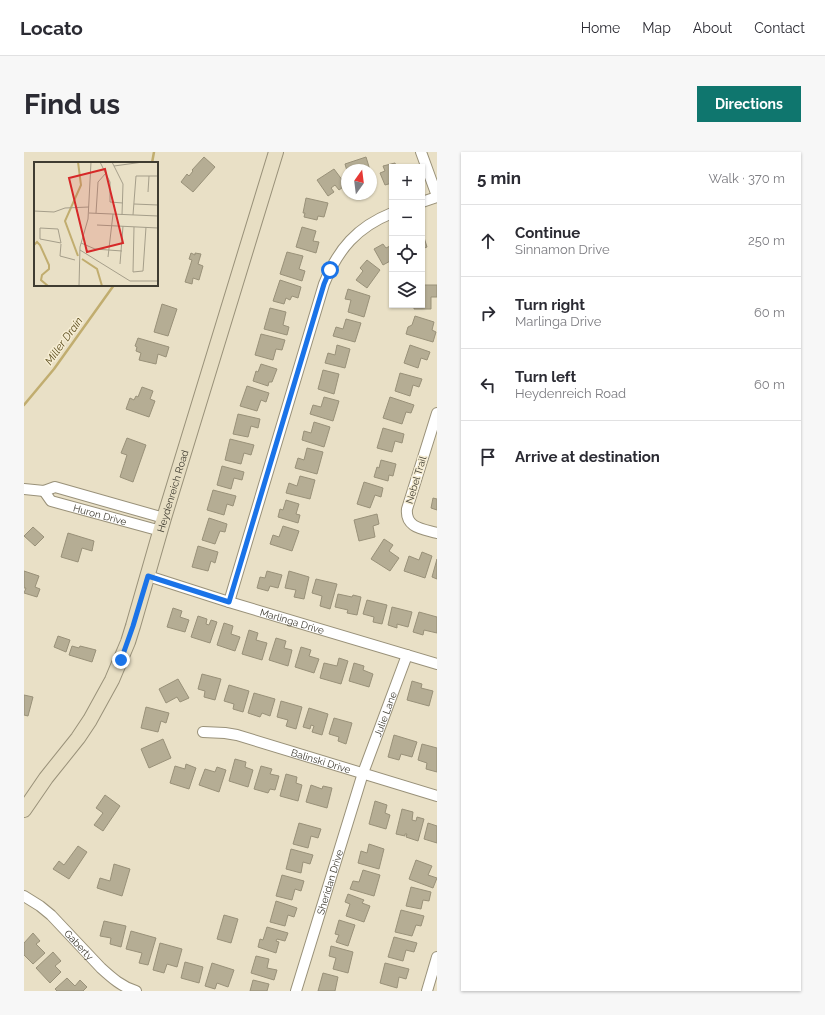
<!DOCTYPE html>
<meta charset="utf-8">
<style>
:root{--surface:#fff;--page:#f7f7f7;--text:#2b2b33;--muted:#7c7c81;--line:#e1e1e2;--accent:#0f766e}
body{margin:0;font-family:Raleway,sans-serif;background:var(--page);color:var(--text)}
.controls{position:absolute;right:12px;top:12px;display:grid;overflow:hidden;border-radius:0px;box-shadow:0 1px 3px #0004}
.controls button{width:36px;height:36px;display:grid;place-items:center;padding:0;border:0;border-bottom:1px solid var(--line);background:var(--surface);color:var(--text);font:20px sans-serif}
.compass{position:absolute;left:317px;top:12px;width:36px;height:36px;border-radius:50%;background:var(--surface);box-shadow:0 1px 3px #0004;rotate:14deg}
.stop{position:absolute;width:12px;height:12px;margin:-9px;border:3px solid #1a73e8;border-radius:50%;background:#fff}
.stop.end{background:#1a73e8;border-color:#fff;box-shadow:0 1px 4px #0008}
.list{margin:0;padding:0;list-style:none}
h2{display:flex;justify-content:space-between;align-items:center;height:52px;margin:0;padding:0 16px;font-size:17px}
h2 small{font-size:13px;font-weight:400;color:var(--muted)}
.list li{display:grid;grid-template-columns:26px 1fr auto;gap:12px;align-items:center;box-sizing:border-box;height:72px;padding:0 16px;border-top:1px solid var(--line)}
.list b{display:block;font-size:15px;white-space:nowrap}
.list p{margin:0;font-size:13px;white-space:nowrap;color:var(--muted)}
.list em{font-size:13px;font-style:normal;color:var(--muted)}
.icon{flex:none;width:22px;height:22px;fill:none;stroke:currentColor;stroke-width:2;stroke-linecap:round;stroke-linejoin:round}
.map{position:relative;flex:none;width:413px;height:839px;overflow:hidden;border-radius:0px}
header{display:flex;align-items:center;gap:24px;box-sizing:border-box;height:56px;padding:0 20px;background:var(--surface);border-bottom:1px solid var(--line)}
header strong{font-size:19px}
nav{display:flex;gap:22px;margin-inline-start:auto;font-size:14px}
.intro{display:flex;align-items:center;justify-content:space-between;box-sizing:border-box;height:96px;padding:0 24px}
h1{margin:0;font-size:28px}
.button{padding:10px 18px;border-radius:0px;background:var(--accent);color:#fff;font-size:14px;font-weight:700}
main{display:flex;gap:24px;padding:0 24px}
aside{flex:1;background:var(--surface);border-radius:0px;box-shadow:0 1px 3px #0004}
.map>svg:first-child{display:block}
.lines{fill:none;stroke-linecap:round;stroke-linejoin:round}
.stream{stroke:#c1ad6f;stroke-width:2.5}
.building{fill:#b5ad94;stroke:#999179}
.street-casing{stroke:#999179;stroke-width:12}
.secondary-casing{stroke:#999179;stroke-width:16}
.street{stroke:#fff;stroke-width:10}
.secondary{stroke:#e7dec3;stroke-width:14}
.route{stroke:#1a73e8;stroke-width:5}
.labels{text-anchor:middle;dominant-baseline:central;stroke-width:3;stroke-linejoin:round;paint-order:stroke}
.street-label{font-size:10px;fill:#3f3c31;stroke:#f6edd3}
.water-label{font-size:11px;font-style:italic;fill:#5b4c1c;stroke:#f6edd3}
.inset-river{fill:none;stroke:#c1ad6f;stroke-width:2}
.inset-road{fill:none;stroke:#a59e8a;stroke-width:1}
.view{fill:#d62828;fill-opacity:0.15;stroke:#d62828;stroke-width:2}
.inset-edge{fill:none;stroke:#3f3c31;stroke-width:2}
</style>
<header>
<strong>Locato</strong>
<nav><a>Home</a><a>Map</a><a>About</a><a>Contact</a></nav>
</header>
<div class="intro"><h1>Find us</h1><a class="button">Directions</a></div>
<main>
<div class="map">
<svg width="413" height="839" viewBox="0 0 413 839">
<rect width="100%" height="100%" fill="#e9e0c6"/>
<g class="lines">
<path class="stream" d="M128 11 130 0
M0 253 30 217 90 133"/>
</g>
<path class="building" d="M180 5 191 15 169 40 157 30 163 22 165 24 169 19 168 18Z
M342 5 346 18H323V19L321 12Z
M371 11 372 14 376 13 377 15H368V31L361 33 356 21 361 19 359 14Z
M310 17 322 33 315 38 311 33 307 36 310 40 304 44 293 28Z
M282 46 304 51 300 65 294 64 293 68 280 65 281 61H279Z
M278 75 292 79 289 89 295 90 292 101 272 95Z
M398 79 403 95 398 97Z
M359 92 362 96 368 93V108L359 113 350 97Z
M263 100 279 104 275 117 281 119 278 129 256 122Z
M167 101 171 103V101L177 102 174 112 179 114 175 128 169 126 168 132 161 130 168 108 165 107Z
M343 108 356 118 343 136 332 128 339 119 336 116Z
M256 128 277 135 274 146 268 144 266 148 262 146 260 152 249 149Z
M398 133H413V145H407V157H390V153H398Z
M324 137 346 144 340 165 324 160 327 148 321 147Z
M138 152 153 157 144 184 130 180Z
M246 156 262 160 259 173 265 175 263 183 240 177Z
M391 164 410 170 408 178 412 180 409 190 382 182 384 175 388 173Z
M322 167 337 171 331 190 309 184 312 175 319 177Z
M237 182 261 188 258 198 252 197 249 208 231 203Z
M114 186 145 195 142 205 134 202 132 212 115 208 117 201 112 199 113 195 111 194Z
M313 193 326 197 321 216 301 211 304 201 311 203Z
M386 193 406 200 403 208 397 206 394 216 380 211Z
M237 212 253 217 248 230H245L244 234 229 229 232 219 234 220Z
M299 218 315 222 310 242 294 237Z
M376 221 398 227 395 235 389 233 386 244 371 239Z
M223 234 245 241 242 250 237 248 233 259 216 254Z
M118 235 129 239 126 247 131 249 125 265 102 257 106 246 110 248 112 244 114 245Z
M300 245 315 249 309 269 286 262 289 253 297 255Z
M366 245 390 253 387 261 382 260 378 272 359 266Z
M214 262 236 267 234 276 227 274 224 285 209 282Z
M290 270 306 275 300 295 278 288 280 279 287 281Z
M359 276 380 282 378 291 371 289 368 300 353 296Z
M103 286 122 293 109 330 96 325 103 303 97 301Z
M206 287 230 293 227 303 220 301 217 312 201 308Z
M283 296 299 300 293 322 271 316 274 306 280 308Z
M357 308 372 312 369 324 365 323 364 329 350 325 353 315 355 316Z
M198 314 220 320 218 328 210 326 207 337 193 333Z
M276 324 291 328 286 347 262 341 265 331 273 334Z
M340 330 359 336 357 345 351 343 346 356 333 352Z
M189 338 212 344 209 354 203 352 200 363 183 358Z
M409 346 413 347V358L407 356Z
M262 348 275 352 272 362 276 363 274 371 254 365 256 357 259 358Z
M353 362 355 372 349 374 351 385 335 389 330 368Z
M185 366 203 372 201 380 196 379 191 392 178 388Z
M259 374 275 379 268 399 246 392 249 383 255 385Z
M9 375 20 385 11 394 0 384Z
M44 381 70 389 68 399 58 396 54 410 37 405Z
M360 387 369 393 365 399 375 406 366 419 347 407Z
M174 394 194 400 191 411 187 409 184 419 168 415Z
M398 400 408 404 401 426 380 419 385 404 395 408Z
M413 407V427L408 425Z
M0 419 15 424 11 435 16 437 13 445 0 441 2 436H0Z
M243 419 258 423 254 436 246 434 244 439 233 436 236 425 241 426Z
M265 419 285 425 280 447 270 445 272 438 261 436Z
M292 427 313 432 306 457 296 454 298 444 288 441Z
M314 442 328 445 329 443 337 445 333 463 323 461 324 458 311 455Z
M343 448 363 453 358 472 349 470 350 465 339 462Z
M368 455 388 460 384 475 373 472V476L364 473Z
M149 456 158 459 156 465 165 468 161 480 143 475Z
M395 460 413 465V481L400 478 399 483 389 480Z
M174 464 183 467 182 472 185 473 187 468 193 470 186 491 167 485Z
M200 471 209 474 207 482 216 485 211 499 193 493Z
M225 478 234 481 232 488 243 491 238 508 218 502Z
M34 484 46 488 42 500 30 495Z
M252 486 262 489 260 496 268 498 264 514 245 508Z
M48 494 55 496 56 494 72 498 68 510 45 503Z
M277 495 287 498 285 504 295 507 290 521 271 515Z
M315 506 324 509 317 532 296 526 300 511 313 514Z
M330 511 340 514 339 518 349 522 345 535 325 529Z
M178 522 197 527 191 548 180 545 181 539 174 537Z
M154 527 165 546 156 550 153 545 142 551 135 537Z
M388 529 398 532 397 536 409 539 405 554 383 548Z
M205 533 225 539 219 560 209 557 210 552 200 549Z
M230 541 251 547 246 564 238 561 236 565 224 561Z
M0 543 9 545 4 564 0 563Z
M257 549 278 555 272 577 262 574 264 568 253 565Z
M122 555 145 561 142 571 137 569 134 580 117 576Z
M285 556 304 562 298 583 288 580 290 574 287 573 286 577 279 575Z
M310 566 328 571 322 592 314 589 315 585 305 582Z
M370 583 393 590 388 605 377 602 375 608 364 605Z
M139 587 147 606 125 616 117 597Z
M398 592 413 596V620L402 617 403 611 394 608Z
M211 607 222 610 221 615 229 618 224 635 205 629Z
M162 612 172 616 165 637 146 631 151 614 161 617Z
M237 614 248 617 246 622 255 624 251 638 246 637 244 641 230 637Z
M193 615 202 618 195 640 175 633 181 617 191 620Z
M262 622 273 625 272 631 278 633 274 649 256 644Z
M287 633 298 637 299 634 308 636 303 656 282 650Z
M81 643 96 654 79 679 70 673 79 661 72 656Z
M351 649 363 653 361 661 366 663 362 677 345 672Z
M378 657 389 660 388 668 392 669 393 665 400 667 394 689 382 685 383 682H381V684L372 682Z
M275 671 297 677 294 686 287 684 284 696 269 692Z
M404 671 413 674V691L400 687Z
M345 692 360 697 355 717 334 711 337 699 343 701Z
M54 694 63 700 45 727 29 717 35 709 40 713Z
M267 697 289 703 286 712 279 710 277 721 262 717Z
M392 708 408 714 404 723 413 726 409 736 385 727Z
M90 712 106 717 98 744 73 736 76 726 86 729Z
M339 718 356 723 350 744 326 737 329 729 335 730Z
M258 723 280 729 277 739 271 737 268 748 252 744Z
M387 735 407 740 405 749 399 748 397 757 382 754Z
M324 742 340 748 338 751 346 754 340 770 322 764 326 752 321 750Z
M252 749 273 756 270 765 264 763 261 774 246 770Z
M377 758 400 764 397 774 392 773 388 784 371 780Z
M200 763 214 767 207 791 193 787Z
M315 768 331 773 324 794 312 790 315 783 311 782Z
M80 769 102 774 97 795 86 792 87 786 76 784Z
M243 775 264 781 261 789 253 787 252 789 255 790 252 801 234 795 236 787 239 788Z
M107 779 132 786 124 813 115 811 118 801 102 797Z
M9 781 16 789 12 792 21 801 9 812 0 803V791Z
M370 785 393 791 390 800 382 798 379 809 364 805Z
M136 791 158 797 153 815 143 812 140 821 129 818Z
M307 794 329 800 324 821 309 817 312 806 305 804Z
M29 800 37 809 31 814 37 820 26 831 12 816Z
M232 804 245 807 243 816 253 818 250 828 227 821Z
M161 810 179 815 175 831 157 826Z
M188 811 210 818 204 835 193 831 191 837 181 834Z
M361 811 385 817 382 827 375 825 373 836 356 831Z
M299 821 314 825 311 839H294Z
M43 826 51 834 56 828 63 835 59 839H33L31 837Z
M229 828 245 832 243 839H226Z"/>
<g class="lines">
<defs>
<g id="street">
<path d="M397 0 413 44"/>
<path d="M398 50 413 45"/>
<path d="M413 261 383 357C381 376 399 377 413 381"/>
<path d="M0 337 20 339 31 335 140 366"/>
<path id="s1" d="M20 339 27 349 137 379"/>
<path id="s2" d="M124 424 205 450 413 512"/>
<path d="M205 450 300 132C314 97 333 75 368 61"/>
<path id="s3" d="M179 580 201 581 213 583 413 644"/>
<path id="s4" d="M0 744 16 754 27 763 77 816C88 826 98 835 112 839"/>
<path id="s5" d="M272 839 339 621 383 503"/>
<path d="M403 839 413 805"/>
</g>
<g id="secondary">
<path id="s6" d="M0 658 22 626 54 586 66 568 88 528 104 490 109 474 140 366 252 0"/>
</g>
</defs>
<use href="#street" class="street-casing"/>
<use href="#secondary" class="secondary-casing"/>
<use href="#street" class="street"/>
<use href="#secondary" class="secondary"/>
</g>
<g class="lines">
<path class="route" d="M97 508 109 474 124 424 205 450 300 132 306 118"/>
</g>
<g class="labels">
<g class="street-label">
<text transform="translate(392 328) rotate(-73)">Nebel Trail</text>
<text stroke="none"><textPath href="#s6" startOffset="356">Heydenreich Road</textPath></text>
<text stroke="none"><textPath href="#s1" startOffset="63">Huron Drive</textPath></text>
<text stroke="none"><textPath href="#s2" startOffset="151">Marlinga Drive</textPath></text>
<text stroke="none"><textPath href="#s5" startOffset="291">Julie Lane</textPath></text>
<text stroke="none"><textPath href="#s3" startOffset="122">Balinski Drive</textPath></text>
<text stroke="none"><textPath href="#s5" startOffset="114">Sheridan Drive</textPath></text>
<text stroke="none"><textPath href="#s4" startOffset="74">Gaberty</textPath></text>
</g>
<g class="water-label">
<text transform="translate(40 189) rotate(-54)">Miller Drain</text>
</g>
</g>
<g transform="translate(10 10)">
<rect width="124" height="124" fill="#e9e0c6"/>
<path class="inset-river" d="M44 0 47 23 31 59 44 94M0 83 3 80 6 83 15 103V107L8 113 7 118 14 124M48 97 63 107 68 124"/>
<path class="inset-road" d="M66 0 76 20V40L89 41M78 0 89 22 88 53M80 4 109 0M114 30 115 14M100 42 124 43M0 49 20 50 31 46 55 45M55 51 124 54M62 51 64 20 72 11M99 53 102 14H124M63 63 124 66M100 65 99 110 109 109 112 65M6 66 24 67 27 81 6 77ZM47 81 61 87 88 89M27 82 26 94 41 98M46 88 96 119H124M74 95 79 52M86 102 89 64M45 124 46 85 54 57 57 0"/>
<path class="view" d="M71 7 89 81 53 90 35 16Z"/>
<rect width="124" height="124" class="inset-edge"/>
</g>
</svg>
<div class="controls">
<button>+</button>
<button>−</button>
<button><svg class="icon" aria-label="locate" viewBox="0 0 24 24"><circle cx="12" cy="12" r="6"/><path d="M12 2v4M12 18v4M2 12h4M18 12h4"/></svg></button>
<button><svg class="icon" aria-label="layers" viewBox="0 0 24 24"><path d="M12 4l9 5-9 5-9-5zM3 14l9 5 9-5"/></svg></button>
</div>
<svg class="compass" viewBox="-18 -18 36 36"><path d="M0-13l5 13h-10z" fill="#e53935"/><path d="M0 13l5-13h-10z" fill="#7c7c81"/></svg>
<div class="stop" style="left:306px;top:118px"></div>
<div class="stop end" style="left:97px;top:508px"></div>
</div>
<aside>
<h2>5 min<small>Walk · 370 m</small></h2>
<ul class="list">
<li><svg class="icon" aria-label="ahead" viewBox="0 0 24 24"><path d="M12 20V5M6 11l6-6 6 6"/></svg><div><b>Continue</b><p>Sinnamon Drive</p></div><em>250 m</em></li>
<li><svg class="icon" aria-label="right" viewBox="0 0 24 24"><path d="M7 20v-9h11M14 6l5 5-5 5"/></svg><div><b>Turn right</b><p>Marlinga Drive</p></div><em>60 m</em></li>
<li><svg class="icon" aria-label="left" viewBox="0 0 24 24"><path d="M17 20v-9H6M10 6l-5 5 5 5"/></svg><div><b>Turn left</b><p>Heydenreich Road</p></div><em>60 m</em></li>
<li><svg class="icon" aria-label="arrive" viewBox="0 0 24 24"><path d="M6 21V4h12l-3 4 3 4H6"/></svg><div><b>Arrive at destination</b></div></li>
</ul>
</aside>
</main>
